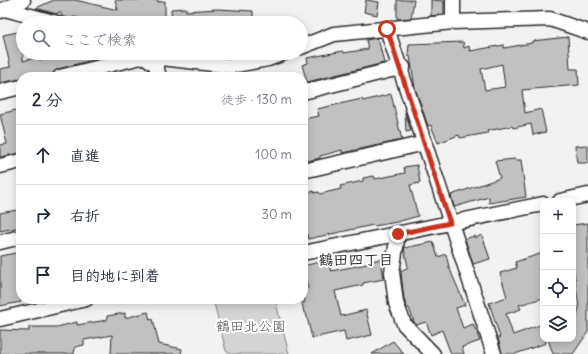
<!DOCTYPE html>
<html lang="ja">
<meta charset="utf-8">
<style>
:root{--surface:#fff;--page:#f2f2f3;--text:#1f2937;--muted:#747a83;--line:#e0e1e3}
body{margin:0;font-family:Delius,"Klee One",sans-serif;background:var(--page);color:var(--text)}
.controls{position:absolute;right:12px;bottom:12px;display:grid;overflow:hidden;border-radius:8px;box-shadow:0 2px 10px #0003}
.controls button{width:36px;height:36px;display:grid;place-items:center;padding:0;border:0;border-bottom:1px solid var(--line);background:var(--surface);color:var(--text);font:20px sans-serif}
.stop{position:absolute;width:12px;height:12px;margin:-9px;border:3px solid #c8321e;border-radius:50%;background:#fff}
.stop.end{background:#c8321e;border-color:#fff;box-shadow:0 1px 4px #0008}
.list{margin:0;padding:0;list-style:none}
h2{display:flex;justify-content:space-between;align-items:center;height:52px;margin:0;padding:0 16px;font-size:17px}
h2 small{font-size:13px;font-weight:400;color:var(--muted)}
.list li{display:grid;grid-template-columns:26px 1fr auto;gap:12px;align-items:center;box-sizing:border-box;height:60px;padding:0 16px;border-top:1px solid var(--line)}
.list b{display:block;font-size:15px;white-space:nowrap}
.list em{font-size:13px;font-style:normal;color:var(--muted)}
.icon{flex:none;width:22px;height:22px;fill:none;stroke:currentColor;stroke-width:2;stroke-linecap:round;stroke-linejoin:round}
.map{position:relative;flex:none;width:588px;height:354px;overflow:hidden}
.search{position:absolute;background:var(--surface);box-shadow:0 2px 10px #0003;left:16px;top:16px;width:292px;height:44px;display:flex;align-items:center;gap:10px;box-sizing:border-box;padding:0 14px;border-radius:22px;color:var(--muted);font-size:15px}
.panel{position:absolute;background:var(--surface);box-shadow:0 2px 10px #0003;left:16px;top:72px;width:292px;height:232px;border-radius:16px}
.map>svg:first-child{display:block}
.green{fill:#d5d5d5;stroke:#808080}
.building{fill:#c1c1c1;stroke:#2b2b2b;fill-rule:evenodd}
.lines{fill:none;stroke-linecap:round;stroke-linejoin:round}
.minor-casing{stroke:#2b2b2b;stroke-width:17}
.minor{stroke:#fff;stroke-width:14}
.route{stroke:#c8321e;stroke-width:5}
.labels{text-anchor:middle;dominant-baseline:central;stroke-width:4;stroke-linejoin:round;paint-order:stroke}
.park-label{font-size:14px;fill:#565656;stroke:#fff}
.neighbourhood-label{font-size:15px;font-weight:bold;fill:#2b2b2b;stroke:#fff}
</style>
<div class="map">
<svg width="588" height="354" viewBox="0 0 588 354">
<rect width="100%" height="100%" fill="#f2f2f2"/>
<filter id="ink" filterUnits="userSpaceOnUse"><feTurbulence type="fractalNoise" baseFrequency=".025" numOctaves="2"/><feDisplacementMap in="SourceGraphic" scale="8" xChannelSelector="R" yChannelSelector="G"/><feConvolveMatrix kernelMatrix="1 2 1 2 8 2 1 2 1" color-interpolation-filters="sRGB"/></filter>
<g filter="url(#ink)">
<path class="green" d="M213 299H275L289 354H231L226 351Z"/>
<path class="building" d="M54 0H75L118 10 115 0H158V2L165 1V18L146 19 145 23H98L74 17 68 20 67 17 64 18 60 12 56 14 36 8Z
M366 0 379 2 377 15 364 12Z
M397 0H414L411 18 397 19Z
M431 0 444 1V14L431 16Z
M186 8V11L218 9 253 11V23H172L171 9Z
M23 31V61L38 57 39 60 69 53H107L108 56 58 69 52 74 38 77H21V79L0 83V69L10 67V65L3 35Z
M568 37 570 69H578L579 85 522 90 525 113 541 109 546 132 533 135 531 124 513 128 512 126 487 131 488 133 460 138 459 135 438 143 431 125 428 126 415 88 410 56H408L409 44 463 42 464 48 469 46 470 51 504 45V48L532 43V41ZM502 64 505 87 485 90 481 69Z
M378 38 384 63 307 82 302 65 308 63 307 58 343 51 344 53 368 49 366 40Z
M391 94 402 140 342 153V150L320 156V158L303 162V119L319 116 317 109 362 99 363 101Z
M21 109V153L0 157V145L7 144 0 114Z
M405 112 411 131 406 132Z
M588 145V163H577L575 146Z
M515 159V160H521L526 197 489 203V197L454 207 451 195 500 178 495 161Z
M417 165 420 183 410 185 418 216 397 222 374 226 373 225 308 239 303 218V194L314 191V193L319 192 320 194 341 189 340 186 363 181V178L374 176 375 179 405 173 404 167Z
M17 210 19 214H21V227L0 231V213Z
M588 223V332L573 354H553L548 339H573V331L579 308 573 265V225Z
M482 235 490 259 473 264 465 239 474 236 475 238Z
M433 242 438 257 446 254 449 267 465 305 456 308 463 328 473 324 480 341 462 347 464 354H451L442 330 431 335 426 322 416 325 414 322 409 308H407L404 299 401 272V271L408 267 404 248Z
M21 252V302L0 306V256Z
M543 253V298L519 305 521 309 506 314 513 335 540 325 543 335V339H545L546 343 515 354H502L498 338 500 337 489 303 507 297 500 273 517 268 515 262Z
M381 259 384 279 363 283V285L335 291 341 316 366 310 372 335 346 341 344 331 312 338 306 313H304L302 303 305 302 303 289 308 288 303 266 328 260 331 271 367 264 366 262Z
M148 312 150 320 153 319 159 344 182 349 181 354H111L112 335 84 340V345L75 347 74 354H0V330L29 331V327H57L77 322V325L107 320V316L125 313V318Z
M393 341 404 354H372Z"/>
<g class="lines">
<defs>
<path id="minor" d="M453 0V22
M5 9 23 0
M0 11 5 9 57 23
M387 29 494 354
M301 47 334 34 453 22 550 19 588 32
M143 55 156 65 159 77
M60 77 145 56 230 66 268 59 284 53
M0 92 21 87
M303 92 403 67
M0 166 21 161
M303 171 425 143
M560 201 588 195
M398 234 392 272 396 303 404 324 433 354
M0 242 21 237
M303 253 543 204
M0 319 86 299"/>
</defs>
<use href="#minor" class="minor-casing"/>
<use href="#minor" class="minor"/>
</g>
</g>
<g class="lines" filter="url(#ink)">
<path class="route" d="M387 29 450 223 398 234"/>
</g>
<g class="labels">
<g class="park-label">
<text x="251" y="326">鶴田北公園</text>
</g>
<g class="neighbourhood-label">
<text x="356" y="259">鶴田四丁目</text>
</g>
</g>
</svg>
<div class="controls">
<button>+</button>
<button>−</button>
<button><svg class="icon" aria-label="locate" viewBox="0 0 24 24"><circle cx="12" cy="12" r="6"/><path d="M12 2v4M12 18v4M2 12h4M18 12h4"/></svg></button>
<button><svg class="icon" aria-label="layers" viewBox="0 0 24 24"><path d="M12 4l9 5-9 5-9-5zM3 14l9 5 9-5"/></svg></button>
</div>
<div class="stop" style="left:387px;top:29px"></div>
<div class="stop end" style="left:398px;top:234px"></div>
<div class="search"><svg class="icon" aria-label="search" viewBox="0 0 24 24"><circle cx="10" cy="10" r="6"/><path d="M15 15l6 6"/></svg>ここで検索</div>
<section class="panel">
<h2>2 分<small>徒歩 · 130 m</small></h2>
<ul class="list">
<li><svg class="icon" aria-label="ahead" viewBox="0 0 24 24"><path d="M12 20V5M6 11l6-6 6 6"/></svg><div><b>直進</b></div><em>100 m</em></li>
<li><svg class="icon" aria-label="right" viewBox="0 0 24 24"><path d="M7 20v-9h11M14 6l5 5-5 5"/></svg><div><b>右折</b></div><em>30 m</em></li>
<li><svg class="icon" aria-label="arrive" viewBox="0 0 24 24"><path d="M6 21V4h12l-3 4 3 4H6"/></svg><div><b>目的地に到着</b></div></li>
</ul>
</section>
</div>
